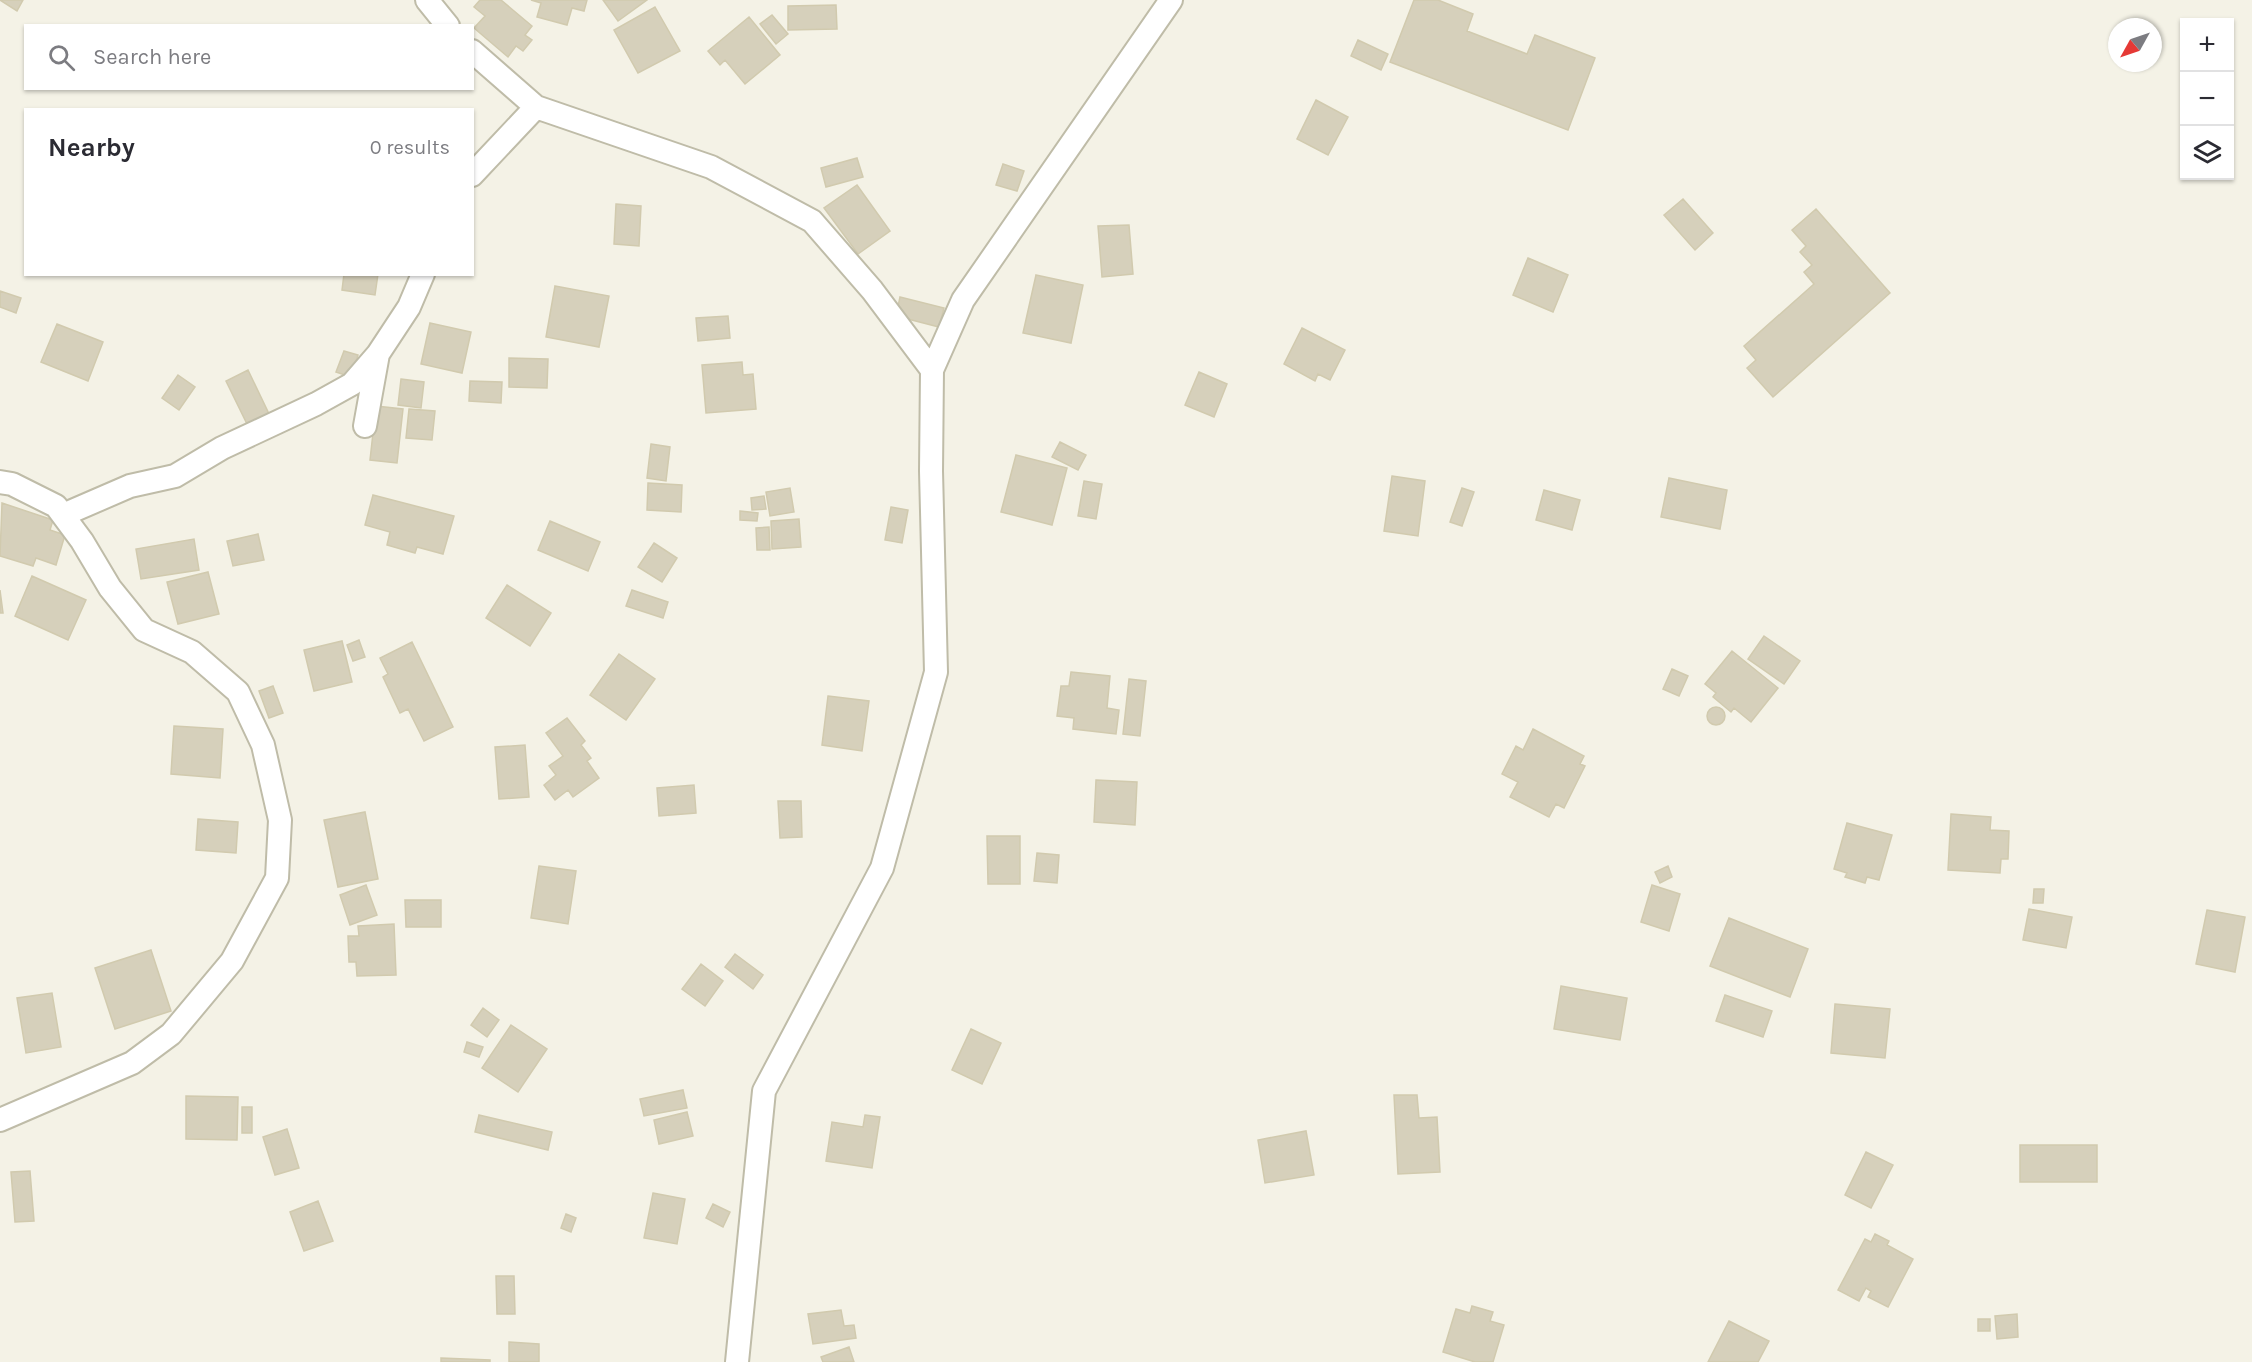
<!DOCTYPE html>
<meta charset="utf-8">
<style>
:root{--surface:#fff;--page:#f7f7f7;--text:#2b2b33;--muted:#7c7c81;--line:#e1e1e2}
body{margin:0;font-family:Karla,sans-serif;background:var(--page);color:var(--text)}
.controls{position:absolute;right:18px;top:18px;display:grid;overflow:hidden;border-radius:0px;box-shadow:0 2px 4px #0004}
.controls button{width:54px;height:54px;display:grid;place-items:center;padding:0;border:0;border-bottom:2px solid var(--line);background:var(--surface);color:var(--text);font:30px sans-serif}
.compass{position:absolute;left:2108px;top:18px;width:54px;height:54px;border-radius:50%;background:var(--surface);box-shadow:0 2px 4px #0004;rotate:230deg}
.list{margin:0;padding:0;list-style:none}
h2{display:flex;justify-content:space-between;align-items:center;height:78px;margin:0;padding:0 24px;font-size:26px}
h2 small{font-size:20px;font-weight:400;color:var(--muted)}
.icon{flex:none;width:33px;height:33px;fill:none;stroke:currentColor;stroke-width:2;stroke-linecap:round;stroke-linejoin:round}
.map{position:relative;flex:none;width:2252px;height:1362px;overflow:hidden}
.search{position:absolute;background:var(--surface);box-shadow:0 2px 4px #0004;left:24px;top:24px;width:450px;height:66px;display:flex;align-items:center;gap:15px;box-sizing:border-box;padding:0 21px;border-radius:0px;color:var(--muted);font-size:22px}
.panel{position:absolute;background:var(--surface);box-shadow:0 2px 4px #0004;left:24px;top:108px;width:450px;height:168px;border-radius:0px}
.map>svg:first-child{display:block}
.building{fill:#d6d0bb;stroke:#d1caae;stroke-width:1.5}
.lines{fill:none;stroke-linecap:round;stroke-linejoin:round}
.minor-casing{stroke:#bfbca8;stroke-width:26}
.minor{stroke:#fff;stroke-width:22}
</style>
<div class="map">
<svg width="2252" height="1362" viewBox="0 0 2252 1362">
<rect width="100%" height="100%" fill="#f4f2e6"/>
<path class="building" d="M0 0H23L17 11Z
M480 0H501L532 26 525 35 532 40 523 51 516 46 508 57 474 28 485 16 474 7Z
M531 0H587L584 11 572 8 567 25 537 17 541 3Z
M603 0H647L618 21Z
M1414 0H1438L1473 14 1467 31 1527 54 1535 35 1595 58 1568 130 1390 62Z
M836 5 837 29 788 30V6Z
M655 7 680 51 638 73 614 30Z
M772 15 788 34 776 44 760 24Z
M749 17 780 55 745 84 725 60 720 65 708 51Z
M1358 40 1388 54 1381 70 1351 56Z
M1316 100 1348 117 1328 155 1297 139Z
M857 158 863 177 826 187 821 168Z
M1003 164 1024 171 1017 191 996 185Z
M857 185 890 231 858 254 824 208Z
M1683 199 1713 233 1695 250 1664 215Z
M616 204 641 206 639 246 614 244Z
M1816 209 1890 293 1773 397 1747 368 1756 360 1744 346 1814 284 1804 272 1812 265 1800 252 1806 246 1792 230Z
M1129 225 1133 274 1102 277 1098 226Z
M1528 258 1568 275 1553 312 1513 295Z
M344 274H378L375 295 342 290Z
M1036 275 1083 285 1071 343 1023 333Z
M555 286 609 296 599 347 546 337Z
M0 291 21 298 16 313 0 307Z
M900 297 944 308 939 327 896 316Z
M728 316 730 338 698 341 696 318Z
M430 323 471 332 462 373 421 364Z
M57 324 103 342 88 381 41 362Z
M1302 328 1345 350 1330 380 1318 374 1315 381 1284 364Z
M344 351 358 355 351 377 336 372Z
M509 358 548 359 547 388 509 387Z
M742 362 743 375 753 374 756 409 706 413 702 365Z
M248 370 270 416 248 426 226 381Z
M1199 372 1227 384 1214 417 1185 405Z
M178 375 195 387 179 410 162 398Z
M401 379 424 382 421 408 398 405Z
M470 381 502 382 501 403 469 401Z
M376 406 403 409 397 463 370 460Z
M409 409 435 411 432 440 406 438Z
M1060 442 1086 455 1078 470 1052 457Z
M651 444 670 447 666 481 647 478Z
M1016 455 1067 468 1052 525 1001 512Z
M1392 476 1425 481 1418 536 1384 531Z
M1669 478 1727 490 1720 529 1661 517Z
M1084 481 1102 484 1096 519 1078 516Z
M648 483 682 485 681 512 647 510Z
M790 488 794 512 770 516 766 492Z
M1462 488 1474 492 1462 526 1450 522Z
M1544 490 1580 500 1572 530 1536 520Z
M373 495 454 516 443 554 417 547 415 553 387 545 390 532 365 525Z
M764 496 766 509 752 510 751 498Z
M2 503 53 520 50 530 65 535 56 565 36 558 33 566 0 556Z
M891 507 908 510 902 543 885 540Z
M740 511 758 513 757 521 740 520Z
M799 519 801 547 772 549 771 521Z
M550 521 600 542 588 571 538 550Z
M769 527 770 550H757L756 528Z
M258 534 264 560 233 566 227 541Z
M194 539 199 570 141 579 136 549Z
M654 543 677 558 662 582 638 567Z
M208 572 219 614 178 624 167 582Z
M32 576 86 600 68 640 15 616Z
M507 585 551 613 530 646 486 618Z
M0 590 3 613H0Z
M632 590 668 602 663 618 626 606Z
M1764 636 1800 661 1784 684 1748 659Z
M359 640 365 657 353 661 347 645Z
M342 641 352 682 314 691 304 650Z
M412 642 453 727 424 741 408 709 400 713 383 677 388 674 380 658Z
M1732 651 1778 688 1751 722 1734 708 1731 712 1713 697 1716 693 1705 684Z
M619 654 655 679 626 720 590 695Z
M1672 669 1688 676 1679 696 1663 689Z
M1071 672 1110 676 1107 708 1119 710 1116 734 1073 729 1074 718 1057 716 1061 686H1069Z
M1129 679 1146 681 1140 736 1123 734Z
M273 686 283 713 269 718 259 691Z
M828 696 869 701 862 751 822 745Z
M1707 716a9 9 0 1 1 18 0a9 9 0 1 1-18 0Z
M567 718 585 741 581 745 591 758 587 761 599 778 573 797 568 790 555 800 544 785 556 775 549 766 563 756 546 733Z
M174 726 223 729 220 778 171 774Z
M1533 729 1584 756 1580 764 1585 766 1564 808 1556 804 1549 817 1510 797 1518 782 1502 774 1516 746 1523 750Z
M525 745 529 797 499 799 495 747Z
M1096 780 1137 782 1135 825 1094 822Z
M694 785 696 813 659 816 657 788Z
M778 801H801L802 837 780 838Z
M365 812 378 879 338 887 324 820Z
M1951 814 1991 817 1990 830 2009 831 2008 859H2001L2000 873 1948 870Z
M198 819 238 822 236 853 196 850Z
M1847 823 1892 835 1879 880 1867 877 1865 883 1845 877 1847 873 1834 869Z
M987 836H1020V884H988Z
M1037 853 1059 855 1057 883 1034 881Z
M539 866 576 871 568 924 531 918Z
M1668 866 1672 877 1660 883 1655 872Z
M366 885 377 915 350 925 340 895Z
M1652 885 1680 894 1669 931 1641 922Z
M2034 889H2044L2043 903H2033Z
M405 900H441V927H406Z
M2029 909 2072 917 2066 948 2023 940Z
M2207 910 2245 917 2235 972 2196 964Z
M1729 918 1808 949 1790 997 1710 966Z
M394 924 396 975 357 976 356 962H349L348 936H359L358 926Z
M151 950 171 1011 115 1029 95 968Z
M735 954 763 975 753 989 725 967Z
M701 964 723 981 705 1006 682 989Z
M1561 986 1627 998 1620 1040 1554 1029Z
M52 993 61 1047 26 1053 17 998Z
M1725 995 1772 1011 1763 1037 1716 1021Z
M1835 1004 1890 1009 1885 1058 1831 1053Z
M483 1008 499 1020 487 1037 471 1025Z
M511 1025 547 1049 518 1092 482 1068Z
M971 1029 1001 1043 982 1084 952 1070Z
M467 1042 483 1047 479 1057 464 1052Z
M683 1090 687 1108 644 1116 640 1099Z
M1394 1095H1417L1419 1118 1437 1117 1440 1172 1398 1174Z
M186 1096 238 1097 237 1140 186 1139Z
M242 1107H252V1133H242Z
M687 1112 693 1136 659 1144 654 1120Z
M479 1115 552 1132 548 1150 475 1132Z
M865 1115 880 1117 872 1168 826 1161 832 1122 863 1127Z
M287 1129 299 1168 275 1175 263 1137Z
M1306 1131 1314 1175 1265 1183 1258 1140Z
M2020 1145H2097V1182H2020Z
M1866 1152 1893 1165 1871 1208 1845 1195Z
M30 1171 34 1221 15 1222 11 1172Z
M653 1193 685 1199 677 1244 644 1238Z
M318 1201 333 1241 304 1251 290 1212Z
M713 1204 730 1212 723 1227 706 1218Z
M566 1214 576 1218 571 1232 561 1228Z
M1875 1234 1889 1241 1887 1245 1913 1259 1888 1307 1868 1297 1871 1291 1866 1288 1859 1301 1838 1290 1865 1239 1871 1242Z
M496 1276H514L515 1314H497Z
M1472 1306 1493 1312 1490 1321 1504 1325 1493 1362H1475L1443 1352 1456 1309 1470 1313Z
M841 1310 844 1326 854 1325 856 1338 813 1344 808 1314Z
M2017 1314 2018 1337 1997 1339 1995 1316Z
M1978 1319H1990V1331H1978Z
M1729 1321 1769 1341 1758 1362H1708Z
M509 1342 539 1344V1362H509Z
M849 1347 854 1362H823L821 1357Z
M441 1358 490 1360V1362H441Z"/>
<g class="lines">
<defs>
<path id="minor" d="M427 0 448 26
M472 51 536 107 711 167 812 221 872 290 932 370
M472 175 536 107
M365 426 378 354 409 307 423 274
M0 482 12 484 56 506 82 541 110 588 144 630 192 652 238 692 263 745 280 820 277 878 232 961 171 1034 132 1063 0 1120
M63 515 130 486 175 476 222 448 316 404 352 384 378 354
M737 1362 764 1091 882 868 936 672 931 471 932 370 963 300 1171 0"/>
</defs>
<use href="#minor" class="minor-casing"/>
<use href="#minor" class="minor"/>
</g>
</svg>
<div class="controls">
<button>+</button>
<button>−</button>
<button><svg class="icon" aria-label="layers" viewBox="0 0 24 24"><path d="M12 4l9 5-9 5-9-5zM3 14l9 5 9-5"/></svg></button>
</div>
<svg class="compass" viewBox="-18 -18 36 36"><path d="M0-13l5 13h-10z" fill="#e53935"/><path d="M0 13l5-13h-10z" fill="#7c7c81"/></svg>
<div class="search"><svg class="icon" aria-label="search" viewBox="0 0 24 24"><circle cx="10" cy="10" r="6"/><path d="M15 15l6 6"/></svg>Search here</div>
<section class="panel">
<h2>Nearby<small>0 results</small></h2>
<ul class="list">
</ul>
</section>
</div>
